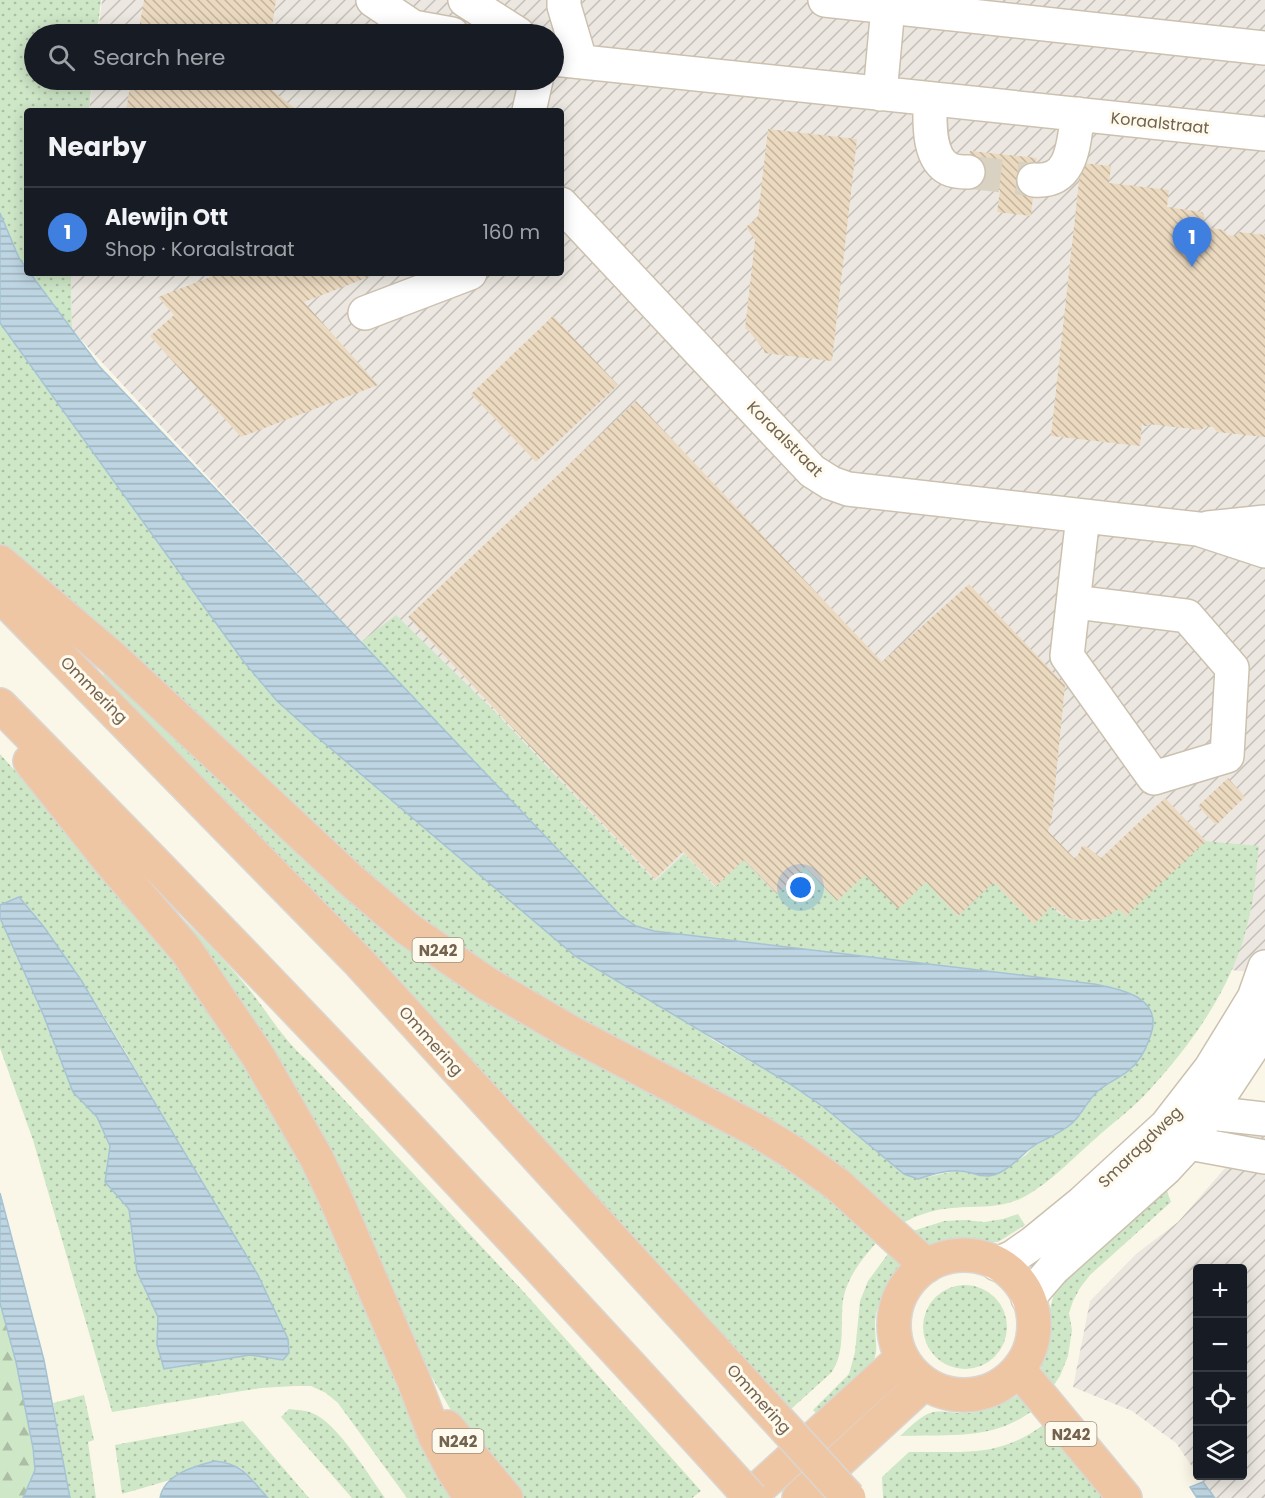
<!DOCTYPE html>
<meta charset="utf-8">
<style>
:root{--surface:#171b24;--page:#20242c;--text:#f1f3f6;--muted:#9ea1a6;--line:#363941;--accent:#da8e57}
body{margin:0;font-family:Poppins,sans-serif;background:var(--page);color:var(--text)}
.controls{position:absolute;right:18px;bottom:18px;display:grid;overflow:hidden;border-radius:6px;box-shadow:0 3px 15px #0003}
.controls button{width:54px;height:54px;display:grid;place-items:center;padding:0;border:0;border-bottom:2px solid var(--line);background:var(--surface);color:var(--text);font:30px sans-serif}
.you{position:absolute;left:801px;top:888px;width:21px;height:21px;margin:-15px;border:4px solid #fff;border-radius:50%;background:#1a73e8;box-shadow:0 0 0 9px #1a73e833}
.badge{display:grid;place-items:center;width:39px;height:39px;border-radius:50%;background:var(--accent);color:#fff;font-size:20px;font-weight:700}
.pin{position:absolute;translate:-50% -50px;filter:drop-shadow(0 2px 3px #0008)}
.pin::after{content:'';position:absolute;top:32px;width:21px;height:18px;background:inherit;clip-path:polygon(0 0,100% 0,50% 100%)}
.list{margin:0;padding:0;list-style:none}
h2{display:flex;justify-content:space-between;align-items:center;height:78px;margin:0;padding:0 24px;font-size:26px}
h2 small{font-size:20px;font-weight:400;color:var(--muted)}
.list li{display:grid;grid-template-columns:39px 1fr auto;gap:18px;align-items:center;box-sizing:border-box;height:90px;padding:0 24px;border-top:2px solid var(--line)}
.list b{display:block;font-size:22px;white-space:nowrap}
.list p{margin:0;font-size:20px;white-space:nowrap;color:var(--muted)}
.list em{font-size:20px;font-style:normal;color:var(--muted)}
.icon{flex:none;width:33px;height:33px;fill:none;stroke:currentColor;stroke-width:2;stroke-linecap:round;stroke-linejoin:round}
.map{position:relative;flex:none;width:1265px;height:1498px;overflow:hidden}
.search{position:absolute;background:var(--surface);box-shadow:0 3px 15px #0003;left:24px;top:24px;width:540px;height:66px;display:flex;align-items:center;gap:15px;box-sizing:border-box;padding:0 21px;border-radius:33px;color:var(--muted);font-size:22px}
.panel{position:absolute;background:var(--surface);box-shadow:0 3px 15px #0003;left:24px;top:108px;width:540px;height:168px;border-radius:6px}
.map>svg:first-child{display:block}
.industrial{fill:url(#industrial-furrows)}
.grass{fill:url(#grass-dots)}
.forest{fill:url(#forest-firs)}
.water{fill:url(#water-rules);stroke:#a5c3d4;stroke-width:1.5}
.building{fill:url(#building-back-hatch)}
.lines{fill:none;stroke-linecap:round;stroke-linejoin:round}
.minor-tunnel{stroke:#d9d2c2;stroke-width:33;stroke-dasharray:33 16;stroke-linecap:butt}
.minor-casing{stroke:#ccc1af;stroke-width:36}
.highway-casing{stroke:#dbd6d1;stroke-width:36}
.minor{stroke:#fff;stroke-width:33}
.highway{stroke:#efc6a4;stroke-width:33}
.highway-bridge-casing{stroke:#dbd6d1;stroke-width:36;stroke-linecap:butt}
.highway-bridge{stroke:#efc6a4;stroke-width:33}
.labels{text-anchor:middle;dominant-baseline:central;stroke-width:6;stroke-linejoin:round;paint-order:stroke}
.shield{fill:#fefaee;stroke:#9d907e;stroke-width:1.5}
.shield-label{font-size:15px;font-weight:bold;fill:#73624e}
.street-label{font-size:16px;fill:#73624e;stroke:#fefaee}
</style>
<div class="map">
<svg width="1265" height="1498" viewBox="0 0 1265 1498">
<defs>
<pattern id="industrial-furrows" width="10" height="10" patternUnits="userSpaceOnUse" patternTransform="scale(1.5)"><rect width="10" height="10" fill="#ece8e1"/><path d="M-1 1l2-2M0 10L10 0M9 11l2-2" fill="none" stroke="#c4bfb9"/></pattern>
<pattern id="grass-dots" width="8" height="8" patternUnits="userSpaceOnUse" patternTransform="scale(1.5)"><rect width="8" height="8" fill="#cee7c7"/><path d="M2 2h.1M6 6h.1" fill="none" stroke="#acbfa4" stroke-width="1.8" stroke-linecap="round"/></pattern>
<pattern id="forest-firs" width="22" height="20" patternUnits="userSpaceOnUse" patternTransform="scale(1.5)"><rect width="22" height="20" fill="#cee7c7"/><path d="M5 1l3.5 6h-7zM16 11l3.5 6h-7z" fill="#acbfa4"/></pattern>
<pattern id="water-rules" width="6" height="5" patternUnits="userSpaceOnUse" patternTransform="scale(1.5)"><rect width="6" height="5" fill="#bed6e3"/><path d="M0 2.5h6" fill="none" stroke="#9fb1ba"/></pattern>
<pattern id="building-back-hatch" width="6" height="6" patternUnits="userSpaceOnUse" patternTransform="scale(1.5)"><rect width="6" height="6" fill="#ecdac0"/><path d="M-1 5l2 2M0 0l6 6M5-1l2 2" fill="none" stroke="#c4b49e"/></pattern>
</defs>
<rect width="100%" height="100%" fill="#fbf7e8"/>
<path class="industrial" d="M102 0H1265V974L703 907 620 915 361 642 72 330 71 273H561V111H89L93 80H554V34H98Z
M1265 1122V1498H1215L1199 1476H1242V1268H1198L1197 1474 1176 1443 1132 1411 1073 1387 1090 1301 1136 1254 1178 1222Z"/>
<path class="grass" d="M0 0H101L97 34H34V80H92L89 111H27V269L19 258 0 213Z
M30 273H71L72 330Z
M0 323 244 662 277 701 316 736 713 1040 790 1084 825 1108 904 1174 918 1179 960 1170 985 1177 998 1173 1026 1155 1033 1147 1070 1125 1081 1114 1097 1091 1129 1070 1139 1059 1094 984 654 931 636 926 620 915 361 642 396 615 499 716 655 881 684 854 715 887 744 860 775 893 804 866 837 901 864 874 925 881 958 916 994 882 1033 923 1052 906 1056 911 1067 918 1082 921 1098 920 1112 914 1204 841 1259 846C1256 870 1255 895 1249 918 1234 987 1190 1047 1143 1097 1128 1112 1110 1125 1095 1139 1072 1159 1048 1185 1020 1199 998 1209 976 1206 953 1208 932 1209 911 1217 893 1229L459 958 0 546Z
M110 667 329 874 797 1169 879 1240C863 1257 847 1277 843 1300 840 1324 846 1353 831 1373L790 1410 609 1210 400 986 103 675Z
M0 754 141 912 253 1074 310 1180 360 1296 396 1384 429 1449 458 1498H407L338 1403 326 1393 311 1386H295L261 1388 112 1412 33 1140 0 1048V918L43 1014 73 1092 97 1117 110 1146 105 1182 129 1209 137 1274 158 1317 157 1345 164 1369 250 1355 283 1360C205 1201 132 1035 19 897L0 905Z
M153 891C185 920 216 950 244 983 267 1010 280 1037 308 1061L522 1290 701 1491 692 1498H516L452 1412Z
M1167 1191 1171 1202 1090 1275 1080 1288 1073 1301 1069 1313 1072 1330 1068 1356 1060 1376 1052 1388 1041 1368 1048 1346 1049 1313 1057 1281 1132 1222Z
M1018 1214 1025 1225 998 1242 954 1243 926 1247 913 1231 944 1221 966 1220 984 1222 1003 1219Z
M890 1251 904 1266C890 1284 876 1301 875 1324 875 1344 880 1350 870 1369L821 1419 813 1410 849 1374 855 1352 860 1301 868 1281Z
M923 1327a42 42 0 1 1 84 0a42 42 0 1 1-84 0Z
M1020 1394 1033 1410C994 1441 947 1434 900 1436 909 1428 919 1417 930 1413 940 1410 948 1412 958 1413 982 1414 1000 1406 1020 1394Z
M84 1395 94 1440 88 1442 96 1498H70L53 1403Z
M289 1409C297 1410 305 1410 312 1413 337 1422 369 1476 385 1498H352L281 1417Z
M243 1421 309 1498H268L241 1468 215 1461 188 1469 170 1480 122 1494 115 1445Z
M1046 1423 1110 1498H883L882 1477 909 1452C966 1451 998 1459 1046 1423Z"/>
<path class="forest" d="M0 1303 16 1362 33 1448 35 1470 23 1498H0Z"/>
<path class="water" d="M0 213 19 258 27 269V273H30L99 366 620 915 636 926 654 931 1094 984C1122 990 1165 997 1150 1037 1146 1050 1138 1063 1128 1071 1118 1079 1105 1084 1097 1092 1087 1101 1082 1115 1071 1124 1061 1133 1047 1138 1035 1145 1023 1153 1015 1165 999 1173 980 1181 976 1171 959 1171 946 1170 931 1175 918 1179L904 1174 825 1108 790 1084 575 956 316 736 277 701 244 662 0 323Z
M19 897 44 927 81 980 258 1275 288 1339 289 1353 283 1360 250 1355 164 1369 157 1345 158 1317 137 1272 129 1209 105 1182 110 1146 97 1117 73 1092 43 1014 0 918V905Z
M0 1193 44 1360 70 1498H23L35 1470 33 1448 16 1362 0 1303Z
M215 1461C244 1464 249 1478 268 1498H160C164 1474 195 1466 215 1461Z
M1203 1482 1215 1498H1197L1190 1487Z"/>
<path class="building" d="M144 0H276L271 34H138Z
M131 80H272L267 86 298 111H126Z
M768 129 857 139 832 361 764 353V350L748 330 745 329 755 240 746 227 758 217Z
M970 151 1037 158 1031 216 997 212 1000 190 966 186Z
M1081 163 1111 166 1109 183 1169 190 1167 207 1202 212 1204 215V227L1224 230 1227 235 1235 236 1239 232 1265 235V437L1217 432 1213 427 1206 426 1201 430 1148 424V426H1144L1142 423 1140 446 1051 436Z
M221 273H379L304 302 378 385 241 437 150 336 174 315 158 297Z
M553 316 618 385 536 462 471 394Z
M636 401 882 662 969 584 1065 685 1052 817 1048 831 1074 858 1078 855 1082 846 1087 847 1101 858 1165 798 1206 841 1126 916 1119 909 1103 919 1076 920 1067 917 1052 906 1034 924 994 882 958 916 926 882 898 909 865 875 837 901 805 867 777 894 744 860 716 886 683 852 655 879 408 617Z
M1228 778 1245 797 1216 825 1198 806Z"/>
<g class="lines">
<path class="minor-tunnel" d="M968 172 1034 180"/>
<defs>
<path id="minor" d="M373 0 413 27 452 34
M465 0 518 34
M564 0V6L580 60
M825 0 1265 48
M554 59 1265 134
M880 94 888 7
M930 99C930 120 927 158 949 169 955 172 962 172 968 172
M529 111 536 80
M1034 180C1074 183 1073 143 1078 114
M561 204 812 471 831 483 848 489 1198 529 1265 551
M365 313 470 273
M1208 528 1265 522
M1075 602 1187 616 1232 668 1227 756 1154 778 1067 656 1083 516
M1192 1114 1210 1113 1265 1119
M1189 1143 1265 1157
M997 1264 1013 1257 1033 1243 1082 1203 1166 1126 1211 1068 1254 998 1265 967
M1028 1298 1053 1269 1165 1169 1189 1143 1259 1037 1265 1023"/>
<path id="highway" d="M0 562 113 658 352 881 408 929 486 983 570 1032 756 1130 792 1152 838 1185 927 1266
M0 595 360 963 766 1407
M0 705C242 950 479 1199 711 1454
M30 761 108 859 186 950 258 1056 317 1159 335 1197 414 1381 435 1436 453 1470 471 1498
M894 1325a70 70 0 1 1 140 0a70 70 0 1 1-140 0Z
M1019 1370 1125 1498
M447 1427 506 1498
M748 1498 902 1358
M799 1498 924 1383"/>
</defs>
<use href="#minor" class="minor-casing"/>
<use href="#highway" class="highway-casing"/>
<use href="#minor" class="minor"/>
<use href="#highway" class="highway"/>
<defs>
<path id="highway-bridge" d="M766 1407 849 1498
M711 1454 751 1498"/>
</defs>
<use href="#highway-bridge" class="highway-bridge-casing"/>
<use href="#highway-bridge" class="highway-bridge"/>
</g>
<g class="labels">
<g class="shield">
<rect x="412.5" y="938" width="51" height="24" rx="4.5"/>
<rect x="1045.5" y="1422" width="51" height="24" rx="4.5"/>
<rect x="432.5" y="1429" width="51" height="24" rx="4.5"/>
</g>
<g class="shield-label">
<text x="438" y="950">N242</text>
<text x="1071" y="1434">N242</text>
<text x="458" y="1441">N242</text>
</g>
<g class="street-label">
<text transform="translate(1160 123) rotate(6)">Koraalstraat</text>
<text transform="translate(785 439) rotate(45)">Koraalstraat</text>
<text transform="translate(94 690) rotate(45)">Ommering</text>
<text transform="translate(431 1041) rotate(48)">Ommering</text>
<text transform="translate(1140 1147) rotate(-44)">Smaragdweg</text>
<text transform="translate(759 1399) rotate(48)">Ommering</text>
</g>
</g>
</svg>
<div class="controls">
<button>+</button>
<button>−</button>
<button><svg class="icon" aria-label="locate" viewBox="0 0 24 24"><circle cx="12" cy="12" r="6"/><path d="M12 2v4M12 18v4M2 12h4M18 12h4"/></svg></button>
<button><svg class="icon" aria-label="layers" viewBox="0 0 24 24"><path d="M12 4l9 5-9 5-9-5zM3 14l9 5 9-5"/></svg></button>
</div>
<div class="you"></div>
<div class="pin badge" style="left:1192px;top:267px;background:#3f7fe0">1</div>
<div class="search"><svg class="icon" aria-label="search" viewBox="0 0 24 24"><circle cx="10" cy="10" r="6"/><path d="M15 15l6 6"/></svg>Search here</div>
<section class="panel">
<h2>Nearby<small></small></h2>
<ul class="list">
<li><span class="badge" style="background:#3f7fe0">1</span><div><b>Alewijn Ott</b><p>Shop · Koraalstraat</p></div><em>160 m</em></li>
</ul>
</section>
</div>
